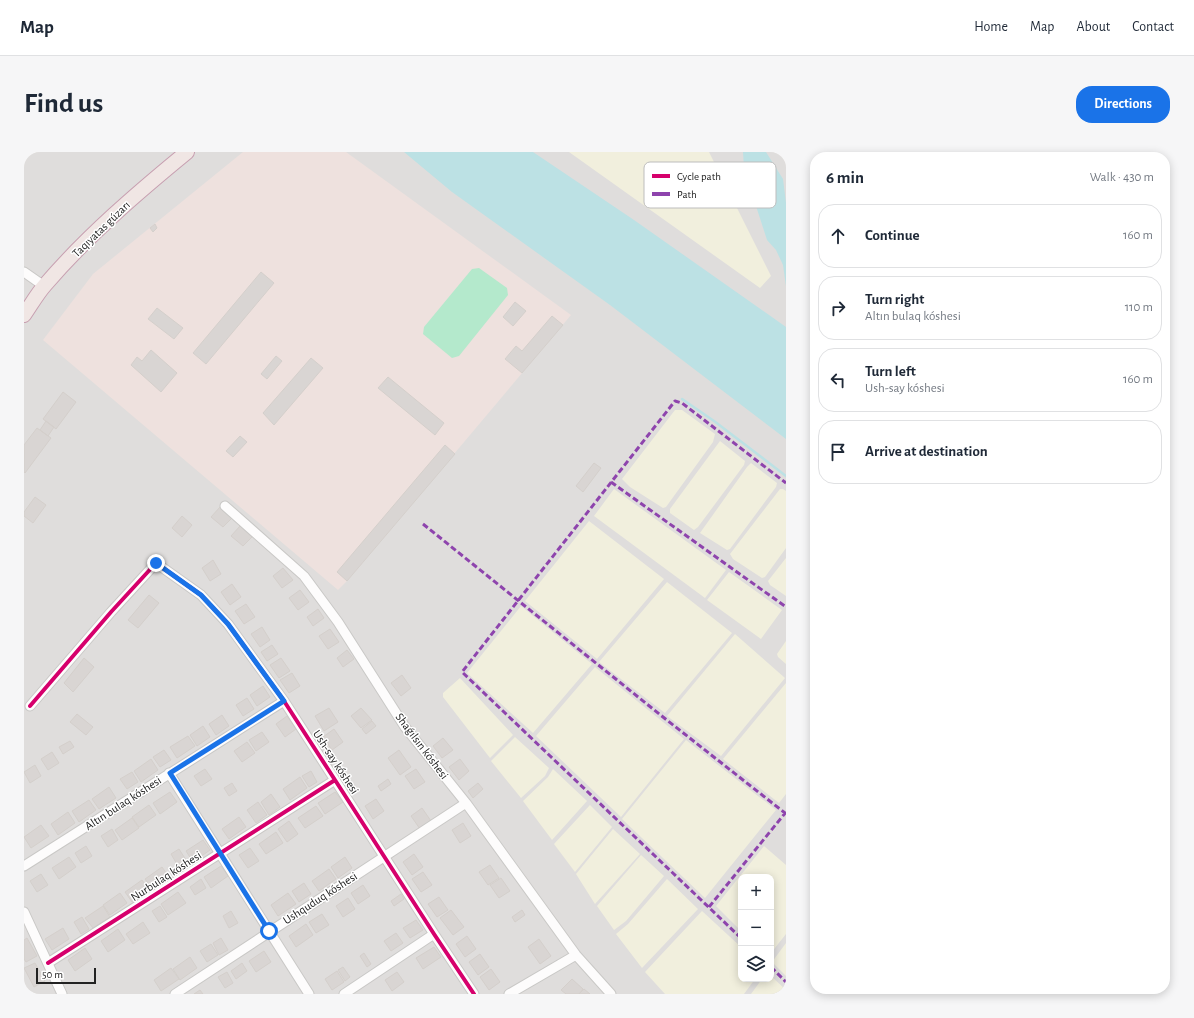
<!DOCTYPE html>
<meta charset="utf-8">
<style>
:root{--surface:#fff;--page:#f6f6f7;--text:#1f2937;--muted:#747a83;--line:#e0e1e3;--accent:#1a73e8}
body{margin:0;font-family:"Alegreya Sans",sans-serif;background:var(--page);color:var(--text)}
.controls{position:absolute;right:12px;bottom:12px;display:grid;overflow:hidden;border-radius:8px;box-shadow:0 2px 10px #0003}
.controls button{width:36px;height:36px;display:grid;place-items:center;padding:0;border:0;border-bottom:1px solid var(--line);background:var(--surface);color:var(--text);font:20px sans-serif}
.scale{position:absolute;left:12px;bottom:10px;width:60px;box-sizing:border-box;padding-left:4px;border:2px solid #222;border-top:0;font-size:11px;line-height:14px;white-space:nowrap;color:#222;-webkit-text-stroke:3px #fff;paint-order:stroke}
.stop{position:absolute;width:12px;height:12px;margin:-9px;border:3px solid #1a73e8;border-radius:50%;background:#fff}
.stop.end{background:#1a73e8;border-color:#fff;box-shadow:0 1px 4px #0008}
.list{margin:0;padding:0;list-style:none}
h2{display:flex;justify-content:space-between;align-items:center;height:52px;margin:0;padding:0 16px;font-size:17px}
h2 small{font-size:13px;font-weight:400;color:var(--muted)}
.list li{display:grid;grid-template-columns:26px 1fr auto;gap:12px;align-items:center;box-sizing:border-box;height:64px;margin:0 8px 8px;padding:0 8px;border:1px solid var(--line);border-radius:16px}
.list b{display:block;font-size:15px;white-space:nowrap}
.list p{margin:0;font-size:13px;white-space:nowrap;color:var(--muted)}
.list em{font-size:13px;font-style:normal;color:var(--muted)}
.icon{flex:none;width:22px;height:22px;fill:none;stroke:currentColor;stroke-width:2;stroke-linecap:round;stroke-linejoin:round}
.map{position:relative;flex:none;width:762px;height:842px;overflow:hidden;border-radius:16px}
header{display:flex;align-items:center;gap:24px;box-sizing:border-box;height:56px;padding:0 20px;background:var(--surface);border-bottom:1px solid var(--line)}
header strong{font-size:19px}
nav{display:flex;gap:22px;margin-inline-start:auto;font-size:14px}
.intro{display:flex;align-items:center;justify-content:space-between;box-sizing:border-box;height:96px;padding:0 24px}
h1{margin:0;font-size:28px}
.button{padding:10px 18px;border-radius:16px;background:var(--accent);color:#fff;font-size:14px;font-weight:700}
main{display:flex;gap:24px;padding:0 24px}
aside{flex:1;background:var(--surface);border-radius:16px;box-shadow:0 2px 10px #0003}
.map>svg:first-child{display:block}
.residential{fill:#dfdddc;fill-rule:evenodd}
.military{fill:#eee1de}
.farmland{fill:#f1efdd}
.pitch{fill:#b4e9cc}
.water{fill:#bce1e4}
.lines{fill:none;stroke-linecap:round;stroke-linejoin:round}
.stream{stroke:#bce1e4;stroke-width:2.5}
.building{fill:#d9d5d3;stroke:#d4cfcb}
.minor-casing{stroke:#c9c8c6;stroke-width:11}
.trunk-casing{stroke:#c79fb0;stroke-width:16}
.minor{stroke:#fdfcfc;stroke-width:9}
.trunk{stroke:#f0e6e4;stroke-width:14}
.quiet{stroke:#8e44ad;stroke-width:3;stroke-dasharray:6 3;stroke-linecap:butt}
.cycleway-casing{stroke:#fff;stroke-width:6}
.cycleway{stroke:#d6006c;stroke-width:4}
.route{stroke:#1a73e8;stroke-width:5}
.labels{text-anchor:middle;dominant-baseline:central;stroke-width:3;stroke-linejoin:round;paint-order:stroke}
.street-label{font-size:12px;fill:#222;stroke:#fff}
.key{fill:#fff;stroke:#bdbdbd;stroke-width:1}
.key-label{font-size:11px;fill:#222}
</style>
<header>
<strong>Map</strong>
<nav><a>Home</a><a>Map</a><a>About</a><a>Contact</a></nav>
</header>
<div class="intro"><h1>Find us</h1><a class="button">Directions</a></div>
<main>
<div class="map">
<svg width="762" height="842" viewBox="0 0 762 842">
<rect width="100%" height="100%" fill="#f0edea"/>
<path class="residential" d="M0 0H762V842H0ZM717 725H747V827H717Z"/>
<path class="military" d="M219 0H322L547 163 323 429 314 438 19 188 69 122Z"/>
<path class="farmland" d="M545 0H685L747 124 736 136Z
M651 258H658L691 282 689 290 642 355 639 356 606 335 598 327Z
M696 289 721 309 720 313 674 375 670 378 646 361V357Z
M727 311 753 331 752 335 706 397 703 398 676 381 723 315Z
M590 337 702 418 681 446 570 364Z
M756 337H759L762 339V396L741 425 738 426 709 407 706 402Z
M565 369 640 427 573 507 501 449Z
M762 406V444L746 433 744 429Z
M705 420 758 458 737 487 683 448Z
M643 430 708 481 641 561 575 510Z
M497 454 568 512 509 581 443 521Z
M711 482 761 526 697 604 643 564Z
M762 489V512L754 505 753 502Z
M571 515 660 587 597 665 512 584Z
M436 526 489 583 466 606 419 545V541Z
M762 531V642L755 651 699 607Z
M491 585 525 616 521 624 497 646 467 609Z
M662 588 752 658 681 746 598 667Z
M529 617 563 649 528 688 499 649 524 625Z
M566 653 588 675 551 720 530 692Z
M589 677 616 702 571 752 552 722Z
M740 694 762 713V782L747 801V725H717V779L692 754Z
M617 703 640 724 602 769 590 778 573 754Z
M643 727 674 757 618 816 592 782 604 772Z
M678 759 717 795V827H731L720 842H641L621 820Z
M762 791V824L748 810Z
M747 824 762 838V842H727L738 827H747Z"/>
<path class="pitch" d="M455 116 483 136 484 143 435 204 428 206 399 182 400 175 448 117Z"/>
<path class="water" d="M380 0H509L610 68 762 175V287L586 153 428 40Z
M719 0H742L759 27 762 51V134L759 113 752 98 743 88 720 17Z"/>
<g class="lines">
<path class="stream" d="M658 247 690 269 762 324"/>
</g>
<path class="building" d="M131 72 133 76 129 80 126 76Z
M237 120 250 131 182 212 169 201Z
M491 150 502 159 489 174 479 165Z
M133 156 159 176 150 187 124 167Z
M528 164 539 173 498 221 481 207 492 194 498 199Z
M127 198 153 221 137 240 107 213 113 205 118 209Z
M252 204 258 209 243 227 237 222Z
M287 206 299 216 250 273 239 261Z
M364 225 420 271 411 283 354 236Z
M39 240 52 250 32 277 19 267Z
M22 269 30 275 24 284 16 278Z
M13 276 27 286 1 321 0 320V293Z
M216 284 223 290 209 305 202 299Z
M421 293 431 302 323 429 313 420Z
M570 311 577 316 559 340 552 334Z
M11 345 22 353 9 371 0 364V360Z
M196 355 208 366 199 375 187 365Z
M158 364 168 373 158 385 148 376Z
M216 374 228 385 219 394 207 384Z
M189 408 197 422 186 429 178 416Z
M259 416 269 428 258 436 249 424Z
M208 432 217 445 206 453 197 440Z
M276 438 285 450 274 458 265 446Z
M125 443 135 451 114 476 104 468Z
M222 452 231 465 220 472 211 459Z
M294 457 300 466 289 474 283 465Z
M238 475 246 488 236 495 227 482Z
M306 477 315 490 304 497 295 484Z
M248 493 254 502 243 509 237 500Z
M323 498 330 507 319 515 313 506Z
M60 506 70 515 49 540 40 531Z
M257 506 266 519 255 526 246 513Z
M268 521 276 534 265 541 256 528Z
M378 523 387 536 377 544 367 531Z
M239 534 246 545 233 554 226 543Z
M223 546 230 557 219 564 212 553Z
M305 556 314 570 300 579 291 564Z
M337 556 348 568 337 576 327 564Z
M53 562 69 575 62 583 46 570Z
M198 563 205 574 192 583 185 572Z
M263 564 272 577 261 585 252 572Z
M348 569 352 574 342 582 338 577Z
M179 574 186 585 173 594 166 583Z
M310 577 319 590 308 598 299 585Z
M238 580 245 590 232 599 225 588Z
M164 584 171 594 153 606 146 595Z
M419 586 429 598 418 606 409 594Z
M46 589 50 595 39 602 35 595Z
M223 590 231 601 218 610 210 599Z
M140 598 147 608 136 615 129 605Z
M375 598 387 615 376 623 364 606Z
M28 600 35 611 24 618 17 607Z
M127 607 134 618 117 630 110 619Z
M436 607 445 619 435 628 425 615Z
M11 613 17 624 6 631 0 620Z
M181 617 188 627 177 634 170 624Z
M392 617 401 630 390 637 381 624Z
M287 619 293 630 285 635 278 624Z
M108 620 114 630 103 637 96 627Z
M276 625 283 636 266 648 259 637Z
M364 627 367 632 357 639 354 634Z
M208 631 213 639 205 644 200 636Z
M454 631 459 637 449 646 444 639Z
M85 635 92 646 75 657 68 647Z
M146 640 153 650 136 662 129 651Z
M311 640 319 650 301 662 294 651Z
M247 642 256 655 245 663 237 650Z
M352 647 360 659 349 667 341 654Z
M65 648 72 658 55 670 48 659Z
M234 650 243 663 232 671 223 658Z
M125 653 132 663 115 675 108 665Z
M292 654 299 664 281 676 274 666Z
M398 656 407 669 396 677 387 664Z
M44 660 51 671 34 683 27 672Z
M215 665 222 675 205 687 198 677Z
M108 666 115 676 98 688 91 678Z
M265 669 274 682 263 690 254 677Z
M439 671 447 684 436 691 428 678Z
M17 673 25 684 7 696 0 685Z
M88 677 94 688 84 695 77 684Z
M252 680 259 691 242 702 235 692Z
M179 688 186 698 169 710 162 699Z
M62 694 68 704 57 711 51 701Z
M226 696 235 709 224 716 215 703Z
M155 697 162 708 154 714 147 702Z
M390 702 399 715 388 723 379 710Z
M45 705 52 715 35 727 28 716Z
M321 705 328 716 314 726 307 715Z
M466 713 475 726 464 733 455 720Z
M197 714 204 724 187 736 180 725Z
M138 715 145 725 128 737 121 727Z
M305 717 312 727 295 739 288 729Z
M399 720 408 733 397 740 388 727Z
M17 722 24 733 13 740 6 729Z
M477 726 486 739 475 746 466 733Z
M177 727 182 736 171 743 166 735Z
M118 728 125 738 108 750 101 740Z
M280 731 287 742 275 750 268 739Z
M339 733 346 744 334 752 327 741Z
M154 740 162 751 144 763 137 752Z
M96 741 103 751 86 763 79 753Z
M264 741 272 752 254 764 247 753Z
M377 742 380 747 370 754 367 749Z
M415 745 424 758 413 765 404 752Z
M324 746 331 757 319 765 312 754Z
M79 754 86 765 69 776 61 766Z
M136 754 143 765 135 770 128 759Z
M427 758 440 775 429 783 416 766Z
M498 758 501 763 491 770 488 765Z
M207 759 214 771 205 776 199 764Z
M298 762 305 773 292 781 285 770Z
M58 765 65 777 57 782 50 770Z
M392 768 399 778 386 786 379 776Z
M119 770 126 781 109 792 102 782Z
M282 772 289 783 272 795 265 784Z
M39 776 45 787 28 798 21 787Z
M94 777 101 788 84 800 77 789Z
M372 781 379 791 367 799 360 789Z
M443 784 452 797 441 805 432 792Z
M3 786 13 804 2 810 0 807V788Z
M197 786 204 798 195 803 189 791Z
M515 787 527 804 516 812 504 795Z
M187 792 194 803 183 810 176 799Z
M410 795 417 805 399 817 392 806Z
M61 796 68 807 51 819 44 808Z
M240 799 247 810 232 820 225 809Z
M340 801 347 812 343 815 336 804Z
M456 802 465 815 454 823 445 810Z
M166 805 173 816 156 828 149 817Z
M11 811 21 829 10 835 0 816Z
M218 811 223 819 212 827 207 819Z
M319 815 326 825 321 829 314 818Z
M147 816 155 827 137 839 130 828Z
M467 817 476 830 465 838 456 825Z
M313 819 320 830 308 838 301 827Z
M203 820 209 831 201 836 194 825Z
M373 820 380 830 368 839 361 828Z
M548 827 559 837 555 842H542L537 838Z
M560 837 566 842H555Z
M176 838 179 842H170Z"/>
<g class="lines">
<defs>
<path id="minor" d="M0 120 20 134
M201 354 280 424 314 470 381 575 442 651 552 803 587 842
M6 554 87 460 132 411 177 443 204 472 260 549 311 628 410 782 450 842
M145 621 285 842
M0 714 260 549
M0 760 38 842
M24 811 311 628
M151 842 442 651
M320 842 410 782
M485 842 552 803"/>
<path id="trunk" d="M0 163C7 153 13 142 21 133 63 84 113 41 163 0"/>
</defs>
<use href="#minor" class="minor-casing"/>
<use href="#trunk" class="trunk-casing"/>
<use href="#minor" class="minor"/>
<use href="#trunk" class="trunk"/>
<path class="quiet" d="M587 330 762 455
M399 372 639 565 761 661
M685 755 762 660
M717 786 438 520 651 249 658 251 762 331
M747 815 762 830"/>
<defs>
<path id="cycleway" d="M6 554 87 460 132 411 177 443 204 472 260 549 311 628 410 782 450 842
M24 811 311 628"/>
</defs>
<use href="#cycleway" class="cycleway-casing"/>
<use href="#cycleway" class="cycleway"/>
</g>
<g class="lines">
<path class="route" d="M132 411 177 443 204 472 260 549 146 621 245 779"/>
</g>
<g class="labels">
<g class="street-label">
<text transform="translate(77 77) rotate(-44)">Taqıyatas gúzarı</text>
<text transform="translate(398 594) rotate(53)">Shaǵılsın kóshesi</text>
<text transform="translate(312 610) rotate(57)">Ush-say kóshesi</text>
<text transform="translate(99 651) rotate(-33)">Altın bulaq kóshesi</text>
<text transform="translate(142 724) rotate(-33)">Nurbulaq kóshesi</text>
<text transform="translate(296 746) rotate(-33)">Ushquduq kóshesi</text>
</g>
</g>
<rect x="620" y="10" width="132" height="46" rx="6" class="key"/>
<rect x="628" y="22" width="18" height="4" fill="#d6006c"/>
<rect x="628" y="40" width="18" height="4" fill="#8e44ad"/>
<g class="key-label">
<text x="653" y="28">Cycle path</text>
<text x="653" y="46">Path</text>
</g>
</svg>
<div class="controls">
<button>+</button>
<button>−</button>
<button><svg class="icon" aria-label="layers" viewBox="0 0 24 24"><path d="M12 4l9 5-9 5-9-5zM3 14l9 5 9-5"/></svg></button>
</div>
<div class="scale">50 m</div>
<div class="stop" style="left:245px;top:779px"></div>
<div class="stop end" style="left:132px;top:411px"></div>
</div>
<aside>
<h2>6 min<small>Walk · 430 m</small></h2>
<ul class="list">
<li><svg class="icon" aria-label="ahead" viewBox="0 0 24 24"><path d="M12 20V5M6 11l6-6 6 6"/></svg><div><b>Continue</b></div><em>160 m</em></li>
<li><svg class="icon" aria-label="right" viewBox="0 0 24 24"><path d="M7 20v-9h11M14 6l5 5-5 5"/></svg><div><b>Turn right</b><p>Altın bulaq kóshesi</p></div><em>110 m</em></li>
<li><svg class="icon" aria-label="left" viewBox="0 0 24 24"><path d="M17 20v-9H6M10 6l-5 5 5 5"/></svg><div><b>Turn left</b><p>Ush-say kóshesi</p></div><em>160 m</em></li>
<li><svg class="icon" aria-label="arrive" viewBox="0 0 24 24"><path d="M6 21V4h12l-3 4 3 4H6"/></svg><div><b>Arrive at destination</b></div></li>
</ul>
</aside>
</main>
